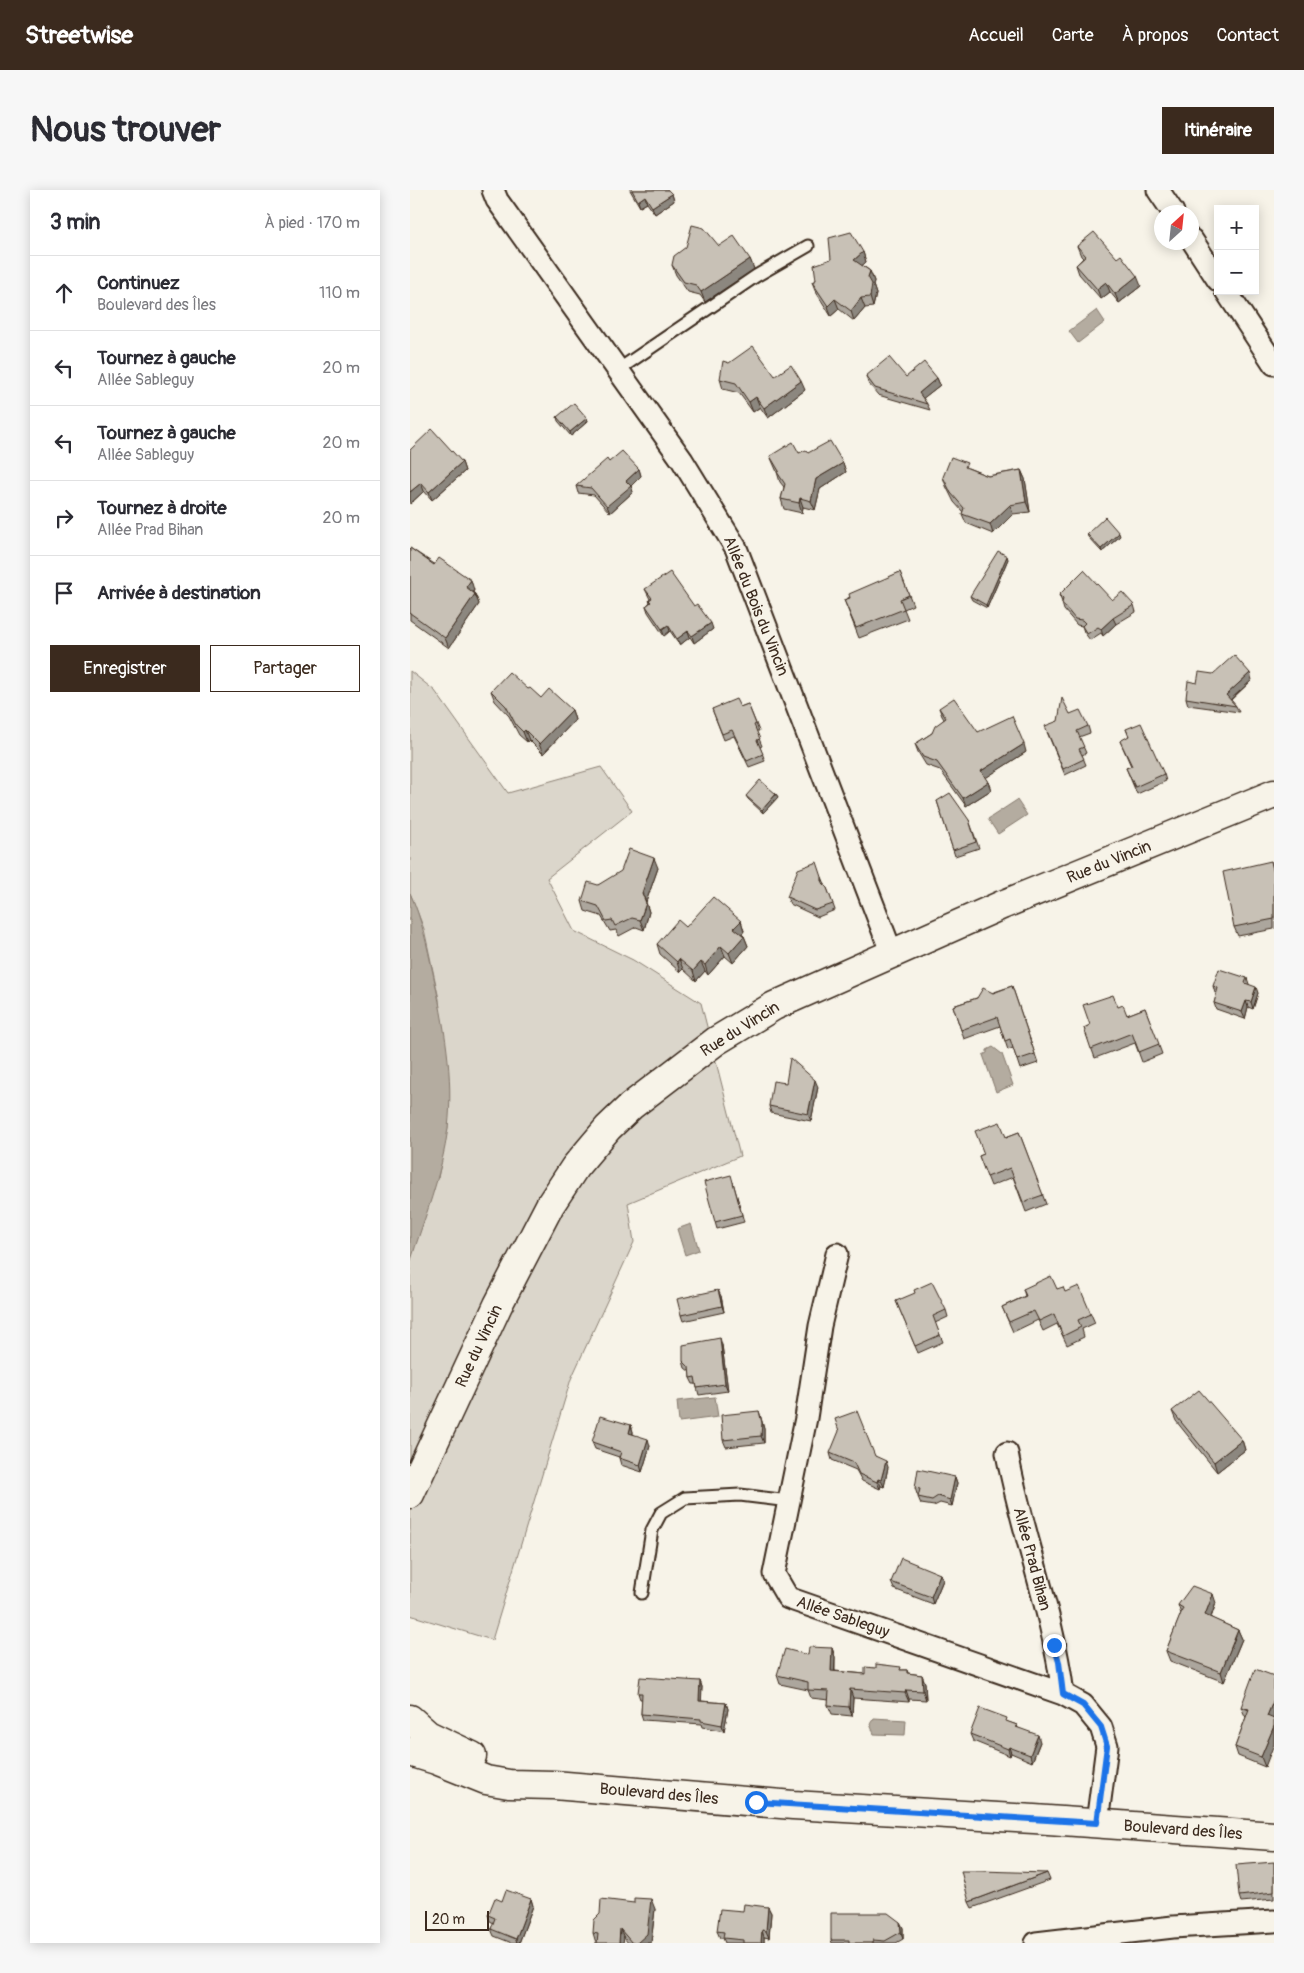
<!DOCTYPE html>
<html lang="fr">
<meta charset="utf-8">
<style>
:root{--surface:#fff;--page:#f7f7f7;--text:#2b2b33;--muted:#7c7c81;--line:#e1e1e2;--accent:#3b2a1e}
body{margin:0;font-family:Pangolin,sans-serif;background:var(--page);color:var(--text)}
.controls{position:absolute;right:15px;top:15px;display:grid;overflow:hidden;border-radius:0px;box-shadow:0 2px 12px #0003}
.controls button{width:45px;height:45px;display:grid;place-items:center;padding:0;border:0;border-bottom:1px solid var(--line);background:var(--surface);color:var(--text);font:25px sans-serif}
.compass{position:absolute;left:744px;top:15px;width:45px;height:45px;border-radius:50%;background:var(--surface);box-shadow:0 2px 12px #0003;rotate:27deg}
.scale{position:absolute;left:15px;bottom:12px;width:64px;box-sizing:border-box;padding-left:5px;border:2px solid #3b2a1e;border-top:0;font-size:14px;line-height:18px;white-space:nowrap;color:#3b2a1e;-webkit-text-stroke:4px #f7f3e8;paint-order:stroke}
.stop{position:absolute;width:15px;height:15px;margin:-11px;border:4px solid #1a73e8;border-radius:50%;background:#fff}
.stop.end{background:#1a73e8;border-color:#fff;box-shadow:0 1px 5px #0008}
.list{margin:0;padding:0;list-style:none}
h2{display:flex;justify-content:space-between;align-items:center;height:65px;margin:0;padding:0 20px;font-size:21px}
h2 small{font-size:16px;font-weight:400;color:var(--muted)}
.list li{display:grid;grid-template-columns:32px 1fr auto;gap:15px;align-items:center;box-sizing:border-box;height:75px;padding:0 20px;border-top:1px solid var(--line)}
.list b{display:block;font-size:19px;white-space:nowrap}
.list p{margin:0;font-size:16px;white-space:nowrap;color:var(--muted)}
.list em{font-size:16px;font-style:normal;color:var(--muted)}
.actions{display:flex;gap:10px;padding:15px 20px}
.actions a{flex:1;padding:11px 0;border:1px solid var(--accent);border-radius:0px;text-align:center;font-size:18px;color:var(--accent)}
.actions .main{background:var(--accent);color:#fff}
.icon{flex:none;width:28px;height:28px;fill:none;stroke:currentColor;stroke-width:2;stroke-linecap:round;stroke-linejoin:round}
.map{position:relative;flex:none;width:864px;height:1753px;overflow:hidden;border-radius:0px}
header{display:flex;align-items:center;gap:30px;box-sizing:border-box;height:70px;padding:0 25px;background:var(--accent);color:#fff}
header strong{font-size:24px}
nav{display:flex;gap:28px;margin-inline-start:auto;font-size:18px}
.intro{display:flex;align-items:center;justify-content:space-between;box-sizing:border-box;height:120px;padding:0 30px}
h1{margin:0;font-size:35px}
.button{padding:12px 22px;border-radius:0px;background:var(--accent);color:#fff;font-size:18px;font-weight:700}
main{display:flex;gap:30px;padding:0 30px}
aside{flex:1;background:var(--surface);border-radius:0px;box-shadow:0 2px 12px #0003}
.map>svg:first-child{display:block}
.green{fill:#dbd6cb;stroke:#8b8074}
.water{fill:#b4aca0;stroke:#84786c}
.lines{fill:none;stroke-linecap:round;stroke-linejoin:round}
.lane-casing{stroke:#3b2a1e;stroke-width:15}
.street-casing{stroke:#3b2a1e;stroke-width:25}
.secondary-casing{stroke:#3b2a1e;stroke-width:31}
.lane{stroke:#f7f3e8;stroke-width:11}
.street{stroke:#f7f3e8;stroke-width:21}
.secondary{stroke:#f7f3e8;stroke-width:28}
.wall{fill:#aca69d;stroke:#3b2a1e}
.shaded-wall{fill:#8c877f;stroke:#3b2a1e}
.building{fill:#c8c1b6;stroke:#3b2a1e}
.route{stroke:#1a73e8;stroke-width:6}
.labels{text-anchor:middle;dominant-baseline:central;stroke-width:4;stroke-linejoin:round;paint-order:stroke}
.street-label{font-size:16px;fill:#3b2a1e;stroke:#f7f3e8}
</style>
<header>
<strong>Streetwise</strong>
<nav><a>Accueil</a><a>Carte</a><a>À propos</a><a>Contact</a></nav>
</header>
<div class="intro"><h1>Nous trouver</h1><a class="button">Itinéraire</a></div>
<main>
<aside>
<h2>3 min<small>À pied · 170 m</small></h2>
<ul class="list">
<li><svg class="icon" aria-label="ahead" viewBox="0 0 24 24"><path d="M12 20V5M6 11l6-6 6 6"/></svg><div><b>Continuez</b><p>Boulevard des Îles</p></div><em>110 m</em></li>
<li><svg class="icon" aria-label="left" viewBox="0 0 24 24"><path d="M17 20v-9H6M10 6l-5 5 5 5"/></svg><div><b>Tournez à gauche</b><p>Allée Sableguy</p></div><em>20 m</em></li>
<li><svg class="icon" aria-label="left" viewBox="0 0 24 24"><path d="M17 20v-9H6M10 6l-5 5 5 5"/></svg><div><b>Tournez à gauche</b><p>Allée Sableguy</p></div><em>20 m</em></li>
<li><svg class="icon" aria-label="right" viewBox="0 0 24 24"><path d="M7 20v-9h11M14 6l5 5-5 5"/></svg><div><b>Tournez à droite</b><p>Allée Prad Bihan</p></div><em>20 m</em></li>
<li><svg class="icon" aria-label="arrive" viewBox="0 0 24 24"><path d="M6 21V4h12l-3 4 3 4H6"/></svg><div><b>Arrivée à destination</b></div></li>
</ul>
<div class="actions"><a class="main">Enregistrer</a><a>Partager</a></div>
</aside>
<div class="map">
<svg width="864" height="1753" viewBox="0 0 864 1753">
<rect width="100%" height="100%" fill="#f7f3e8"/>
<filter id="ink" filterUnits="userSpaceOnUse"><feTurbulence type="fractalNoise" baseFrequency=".02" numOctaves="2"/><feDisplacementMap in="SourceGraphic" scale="10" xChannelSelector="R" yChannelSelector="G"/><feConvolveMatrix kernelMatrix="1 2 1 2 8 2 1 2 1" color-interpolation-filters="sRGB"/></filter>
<g filter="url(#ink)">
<path class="green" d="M0 481 25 501 98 603 191 577 222 621 137 688 164 741 223 770 291 813 330 966 218 1013 224 1052 161 1189 82 1450 0 1425V728L28 988 38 937 29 809 14 739 0 703Z"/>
<path class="water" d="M687 120 695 132 668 153 659 141Z
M607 610 617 625 588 644 578 629Z
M0 703C12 729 17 756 23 783 34 834 44 886 38 938 32 985 14 1029 0 1073Z
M583 857 592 864 603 895 586 902 573 865 577 863V860Z
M281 1034 289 1060 275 1065 267 1039Z
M305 1207 308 1227 269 1232 267 1211Z
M464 1528 496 1530 495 1545 464 1544 460 1534Z"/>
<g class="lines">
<defs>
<path id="lane" d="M208 180 346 86 398 56
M232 1403 242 1340 251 1323 275 1308 330 1305 379 1311"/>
<path id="street" d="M83 0 87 10 272 270 326 358 482 764
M748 0 763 22
M782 50 808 90
M816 101 864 174
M427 1064 410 1136 396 1228 364 1384 378 1408 653 1504 673 1515 691 1537 697 1556 687 1633
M597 1263C612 1344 643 1422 653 1504
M626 1753 763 1737 864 1731"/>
<path id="secondary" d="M0 1304 88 1115 140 1015 165 977 198 938 221 916 306 851 364 816 592 715 864 604
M0 1529 18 1545 62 1566
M0 1562 26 1570 76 1590 99 1594 144 1595 383 1615 624 1629 864 1646"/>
</defs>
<use href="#lane" class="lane-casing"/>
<use href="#street" class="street-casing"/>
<use href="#secondary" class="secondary-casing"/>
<use href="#lane" class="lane"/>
<use href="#street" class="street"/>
<use href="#secondary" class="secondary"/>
</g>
<path class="wall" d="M220 0H258L262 4 264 11 245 24 237 13 230 17Z
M309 56 340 69 344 79 295 112 290 105 278 102 266 85 262 75Z
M667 56 731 96 709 113 700 102 691 109 669 84 666 75 673 68 671 66Z
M453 62 456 72 452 75 460 81 464 91 463 95 466 104 463 117 455 118 444 131 429 119 421 126 406 102 402 92Z
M365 186 395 200 358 228 350 217 343 222 329 203 313 199 310 189Z
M456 186 527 188 530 195 513 208 517 214 520 220 468 205 458 193Z
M147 227 177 228 178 231 161 246 148 231Z
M0 260 52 272 55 281 22 310 14 301 0 314Z
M389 263H398L433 273 436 282 410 299 405 320 393 317 392 323 374 319 371 309 374 297 370 292 367 282 364 275 360 266Z
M199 272 229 279 231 286 221 296 223 302 200 323 184 305 168 303 166 296Z
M558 278 578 286 611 280 615 289 620 322 603 324 583 344 556 333 552 324 553 322 544 312 536 296 533 287Z
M677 344 710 346 692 362 678 347Z
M0 358 64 400 63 402 65 404 69 414 39 458 0 430Z
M598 369 577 418 562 410 560 406Z
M490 382 503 415 494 419 498 429 449 448 434 410Z
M235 399 284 416 303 439 284 453 280 447 270 455 260 441 254 446 238 422 236 416 240 412 239 410 240 409Z
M649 405 702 410 724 415 726 422 706 434 693 446 691 443 680 450 674 442 672 436 667 435 654 420 652 413V412Z
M803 484 842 490 821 510 826 516 829 522 778 515 776 508 787 493Z
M118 499 131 508 162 520 165 530 133 564 119 550 117 552 109 545 99 526 85 511 81 501Z
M338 514 349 541H346L352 556 350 557 355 571 339 577 324 546 314 550 302 519 330 517Z
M529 518 568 542 616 562 575 588 578 592 581 600 556 616 530 580 516 575 508 562 505 554 522 543 534 529 532 526Z
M660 524 678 536 680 543 669 547 676 563 672 565 676 575 655 585 637 542 648 531Z
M716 539 754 584 756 591 727 604 716 578 721 576 710 551 719 547Z
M366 604 368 607 353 623 338 609 336 606Z
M527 611 559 630 569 658 545 666Z
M861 671 864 679V739L828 746 824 737Z
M248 678 236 712 239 722 234 740 226 737 209 746 206 740 200 741 191 726 175 721 172 711 188 695Z
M415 694V696L417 698 425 720 408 727 380 714 377 707Z
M331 731 334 741 332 744 334 746 338 756 323 773 315 766 298 785 295 781 286 791 273 779 270 782 250 764 247 754 276 737Z
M837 788 839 794 848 803 843 819 838 817 835 829 806 819 804 813 807 803H805L803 796Z
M602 796 628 873 610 879 603 858 598 860 590 836 554 849 543 816Z
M708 817 717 825 735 818 752 864 732 872 725 853 685 868 674 838 680 835Z
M376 893 408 897 401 931 361 923 359 916Z
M609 942 636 1014 616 1022 603 987 581 996 569 966 574 964 596 947Z
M323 992 334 1032 307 1039 305 1032Z
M613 1099H647L655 1102 681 1124 685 1133 672 1139 674 1147 657 1155 647 1134 633 1141 628 1130 603 1142 592 1117 615 1106Z
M311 1106 314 1122 273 1131 271 1125Z
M486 1111 536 1120 538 1127 525 1133 533 1152 508 1163Z
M312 1155 318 1201 289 1205 286 1194H283L280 1188V1182L275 1178 273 1171Z
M349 1221 354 1239V1253L316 1257 313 1250Z
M762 1221 832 1250 835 1260 807 1282 766 1231Z
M221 1235 223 1242V1244L240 1256 232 1282 211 1275 209 1268V1267L185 1259 182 1252Z
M420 1263 465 1266 478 1277 474 1297 471 1296 470 1299 452 1291 446 1280 422 1270Z
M545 1287 547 1293 542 1316 530 1313 524 1316 511 1314 508 1307 509 1305 507 1304 505 1298Z
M530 1384 533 1390 523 1414 484 1399 481 1392Z
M806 1413 801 1428 828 1440 832 1449 814 1492 760 1471 756 1461 771 1424 768 1415Z
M422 1458 425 1467V1481L455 1484 492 1480H497L498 1483 512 1485 515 1493 516 1510 499 1509V1512L443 1508 442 1526 422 1524 418 1515 419 1510 401 1508 398 1500 370 1494 367 1485 398 1465Z
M290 1491 292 1497 291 1511 316 1513 318 1519 314 1541 293 1537 292 1534 233 1530 231 1524 232 1509H230L228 1503Z
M831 1517 864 1529 855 1577 828 1566 825 1557 836 1527 835 1526Z
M598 1532 607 1535 608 1538 630 1552 622 1572 601 1563 600 1566 563 1551 560 1544Z
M864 1672V1709L831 1712 829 1706Z
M637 1683 640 1690 562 1718 559 1712Z
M121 1709 123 1716 109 1753H102L84 1746 81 1739 84 1733 80 1731 78 1725 92 1711Z
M358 1717 361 1723 359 1748 354 1747V1753H315L313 1748H310L307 1741 333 1721Z
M245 1719 241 1753H218L214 1748 186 1753 183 1743Z
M490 1732 493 1738V1749L486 1753H422L421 1750Z"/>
<path class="shaded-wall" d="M262 4 264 11 245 24 242 17Z
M235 6 237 13 230 17 228 11Z
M453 62 456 72 447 80 444 70Z
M340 69 344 79 295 112 291 102Z
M460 81 464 91 463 95 466 104 463 117 460 107 458 87Z
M727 86 731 96 709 113 705 104Z
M696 92 700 102 691 109 687 99Z
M451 108 455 118 444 131 441 121Z
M425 109 429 119 421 126 418 116Z
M527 188 530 195 511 210 509 203Z
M391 191 395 200 358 228 354 218Z
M346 207 350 217 343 222 339 212Z
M177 228 178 231 161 246 160 242Z
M52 272 55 281 22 310 19 302Z
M433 273 436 282 410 299 405 320 401 311 406 289Z
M229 279 231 286 221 296 223 302 200 323 197 316 216 291Z
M611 280 615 289 620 322 616 312Z
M11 293 14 301 0 314V302Z
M390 308 393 317 392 323 389 313Z
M600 315 603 324 583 344 580 334Z
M709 343 710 346 692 362 691 359Z
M597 366 598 369 577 418 576 415Z
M61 390 64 400 60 407 56 397Z
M65 404 69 414 39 458 35 448Z
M703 428 706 434 693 446 691 439Z
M301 433 303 439 284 453 282 446Z
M258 435 260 441 254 446 252 439Z
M278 441 280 447 270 455 267 449Z
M840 483 842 490 819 511 816 505Z
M162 520 165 530 133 564 129 554Z
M115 540 119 550 117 552 113 542Z
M614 554 616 562 574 589 571 581Z
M578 592 581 600 556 616 553 608Z
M366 604 368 607 353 623 352 620Z
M244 668 248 678 236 712 232 703Z
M412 687 415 694 414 700 412 693Z
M236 713 239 722 234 740 230 730Z
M331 731 334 741 328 748 324 738Z
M334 746 338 756 323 773 319 763Z
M311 756 315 766 298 785 295 775Z
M269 769 273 779 270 782 267 772Z
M291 772 295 781 286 791 283 781Z
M846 797 848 803 843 819 841 812Z
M836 811 838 817 835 829 832 822Z
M405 890 408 897 401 931 398 924Z
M308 1100 311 1106 314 1122 312 1116Z
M310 1148 312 1155 318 1201 315 1194Z
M349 1221 354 1239V1253L351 1246Z
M221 1235 223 1242 221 1250 219 1243Z
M238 1249 240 1256 232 1282 230 1275Z
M832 1250 835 1260 807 1282 804 1272Z
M476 1271 478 1277 474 1297 471 1290Z
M545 1287 547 1293 542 1316 540 1310Z
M468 1289 471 1296 470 1299 467 1292Z
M530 1384 533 1390 523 1414 521 1407Z
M803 1404 806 1413 798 1435 795 1425Z
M828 1440 832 1449 814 1492 811 1482Z
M422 1458 425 1467 424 1490 421 1481Z
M512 1485 515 1493 516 1510 513 1501Z
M290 1491 292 1497 291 1517 289 1511Z
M440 1499 443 1508 442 1526 439 1517Z
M496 1500 499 1509V1512L495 1503Z
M864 1509V1528L861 1536 857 1526Z
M316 1513 318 1519 314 1541 312 1535Z
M864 1536V1554L855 1577 851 1567Z
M628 1545 630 1552 622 1572 620 1565Z
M599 1557 601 1563 600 1566 598 1559Z
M121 1709 123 1716 109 1753H107L106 1749Z
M241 1709 245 1719 241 1753H227Z
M358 1717 361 1723 359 1748 356 1741Z
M490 1732 493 1738V1749L491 1742Z
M210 1739 214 1748 213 1753H209Z
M352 1740 354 1747V1753H351Z"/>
<path class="building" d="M222 0H258L262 4 242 17 235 6 228 11Z
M282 35 294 38 309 56 324 46 340 69 291 102 286 95 274 92 262 75 264 66 276 57Z
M441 42 453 62 444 70 460 81 458 87 462 94 460 107 451 108 441 121 425 109 418 116 402 92 406 90 404 75 421 69 419 48Z
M684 42 707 68 711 65 727 86 705 104 696 92 687 99 666 75 676 66 667 56Z
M343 156 365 186 381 175 391 191 354 218 346 207 339 212 326 193 310 189 313 171 319 173Z
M479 167 496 187 514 172 527 188 509 203 517 214 465 198 456 186Z
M164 213 177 228 160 242 147 227Z
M22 239 52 272 19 302 11 293 0 302V260Z
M420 251 433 273 406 289 401 311 390 308 389 313 371 309 375 294 367 282 369 281 360 266 383 252 389 263 396 260 398 263Z
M212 261 229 279 216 291 221 296 197 316 181 298 166 296 197 269 199 272Z
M541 267 557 273 555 277 578 286 611 280 616 312 600 315 580 334 552 324 554 318 541 303 533 287Z
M695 327 709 343 691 359 677 344Z
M0 358 24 375 29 368 61 390 56 397 65 404 35 448 0 423Z
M588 361 597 366 576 415 560 406Z
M674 380 702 410 712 402 724 415 703 428 691 439 688 437 677 444 672 436 675 433 672 430 665 429 652 413 653 409 649 405Z
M260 382 284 416 287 414 301 433 282 446 278 441 267 449 258 435 252 439 236 416 241 412 239 410 242 408 235 399Z
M490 382 499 405 490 409 494 419 446 438 434 410 440 408 439 404Z
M824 465 840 483 816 505 826 516 776 508 778 491 787 493 789 482 803 484Z
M99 482 118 499 120 498 131 508 139 499 162 520 129 554 115 540 113 542 106 535 96 516 81 501Z
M544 508 568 542 602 526 614 554 571 581 578 592 553 608 527 572 513 567 505 554 522 543 525 536 536 528 529 518Z
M652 508 660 524 670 520 678 536 667 541 674 557 669 559 674 569 653 579 635 536 648 531Z
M326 509 330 517 338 514 346 534 344 535 350 549 347 550 353 564 337 571 322 540 312 544 302 519Z
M731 533 754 584 725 597 716 578 722 576 710 551 719 546 716 539Z
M350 590 366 604 352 620 336 606Z
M540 603 559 630 566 652 543 660 527 611Z
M219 659 244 668 232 703 236 713 230 730 222 728 205 736 202 730 196 731 188 716 172 711 178 692 188 695 211 681Z
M861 671 864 684V729L824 737 813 682Z
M407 672 412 687V693L417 698 423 714 405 720 377 707 388 679Z
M303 707 331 731 324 738 334 746 319 763 311 756 295 775 291 772 283 781 269 769 267 772 247 754 268 730 276 737Z
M809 779 837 788 835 793 846 797 841 812 836 811 832 822 804 813 808 798 803 796Z
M602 796 625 864 607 870 600 849 595 851 587 827 551 840 543 816 567 808 573 798 583 803Z
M703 805 708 817 713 815 717 825 735 818 749 854 729 862 722 843 681 859 674 838 680 835 673 815Z
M380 868 405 890 398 924 359 916 363 891 376 893Z
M590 932 596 947 609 942 633 1005 613 1012 600 978 577 987 569 966 574 964 565 941Z
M321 985 332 1025 305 1032 294 992Z
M641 1086 647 1099 653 1097 655 1102 669 1096 681 1124 668 1130 671 1137 653 1146 644 1124 629 1131 624 1121 599 1132 592 1117 616 1106 613 1099Z
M522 1092 536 1120 523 1126 530 1145 505 1156 486 1111 505 1103 504 1100Z
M308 1100 312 1116 271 1125 267 1109Z
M310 1148 315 1194 287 1198 285 1187 280 1188 279 1177 273 1171V1155Z
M789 1200 832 1250 804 1272 762 1221Z
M349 1221 352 1233 351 1246 313 1250 311 1225Z
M447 1221 465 1266 476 1271 471 1290 468 1289 467 1292 449 1284 444 1273 420 1263 429 1241 425 1229Z
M190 1226 221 1235 219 1243 238 1249 230 1275 209 1268 211 1262 182 1252Z
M508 1279 545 1287 540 1310 528 1306 522 1310 508 1307 510 1299 505 1298Z
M491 1368 530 1384 521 1407 481 1392Z
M782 1396 803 1404 795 1425 828 1440 811 1482 756 1461 773 1418 768 1415Z
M399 1457 422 1458 421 1481 455 1484V1477L466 1478V1474L491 1477 490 1480H497V1483L512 1485 513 1501 496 1500 495 1503 440 1499 439 1517 418 1515 419 1501 398 1500V1492L367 1485 375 1459 398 1465Z
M845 1479 864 1486V1509L857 1526 864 1529V1536L851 1567 825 1557 839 1519 831 1517Z
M230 1487 290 1491 289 1511 316 1513 312 1535 291 1531V1529L231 1524 232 1503H228Z
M570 1518 597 1528 596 1531 607 1535 606 1537 628 1545 620 1565 599 1557 598 1559 560 1544Z
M864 1672V1702L829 1706 826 1675Z
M551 1681H571L637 1683 559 1712Z
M96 1700 121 1709 106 1749 81 1739 85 1728 78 1725 85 1708 92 1711Z
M224 1708 241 1709 237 1744 227 1753H222L210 1739 209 1753H187L188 1744 183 1743 184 1730 190 1724 191 1709 224 1713Z
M334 1714 358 1717 356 1741 352 1740 351 1753H333V1750L313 1748 314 1742 307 1741 310 1719 333 1721Z
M421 1723H478L490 1732 491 1742 475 1751 463 1750V1753H439V1750H421Z"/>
</g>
<g class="lines" filter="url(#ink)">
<path class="route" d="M346 1612 687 1633 697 1556 691 1537 673 1515 653 1504 649 1472 644 1455"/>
</g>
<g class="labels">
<g class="street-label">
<text transform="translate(346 416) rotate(68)">Allée du Bois du Vincin</text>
<text transform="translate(699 672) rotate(-22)">Rue du Vincin</text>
<text transform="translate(330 839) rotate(-32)">Rue du Vincin</text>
<text transform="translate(69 1156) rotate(-65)">Rue du Vincin</text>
<text transform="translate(622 1369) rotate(75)">Allée Prad Bihan</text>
<text transform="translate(433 1427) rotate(19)">Allée Sableguy</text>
<text transform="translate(249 1604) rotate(5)">Boulevard des Îles</text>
<text transform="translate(773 1640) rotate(4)">Boulevard des Îles</text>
</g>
</g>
</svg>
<div class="controls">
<button>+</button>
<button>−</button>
</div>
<svg class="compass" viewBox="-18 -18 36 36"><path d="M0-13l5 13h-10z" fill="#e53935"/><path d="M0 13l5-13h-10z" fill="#7c7c81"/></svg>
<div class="scale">20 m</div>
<div class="stop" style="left:346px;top:1612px"></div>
<div class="stop end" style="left:644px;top:1455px"></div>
</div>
</main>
